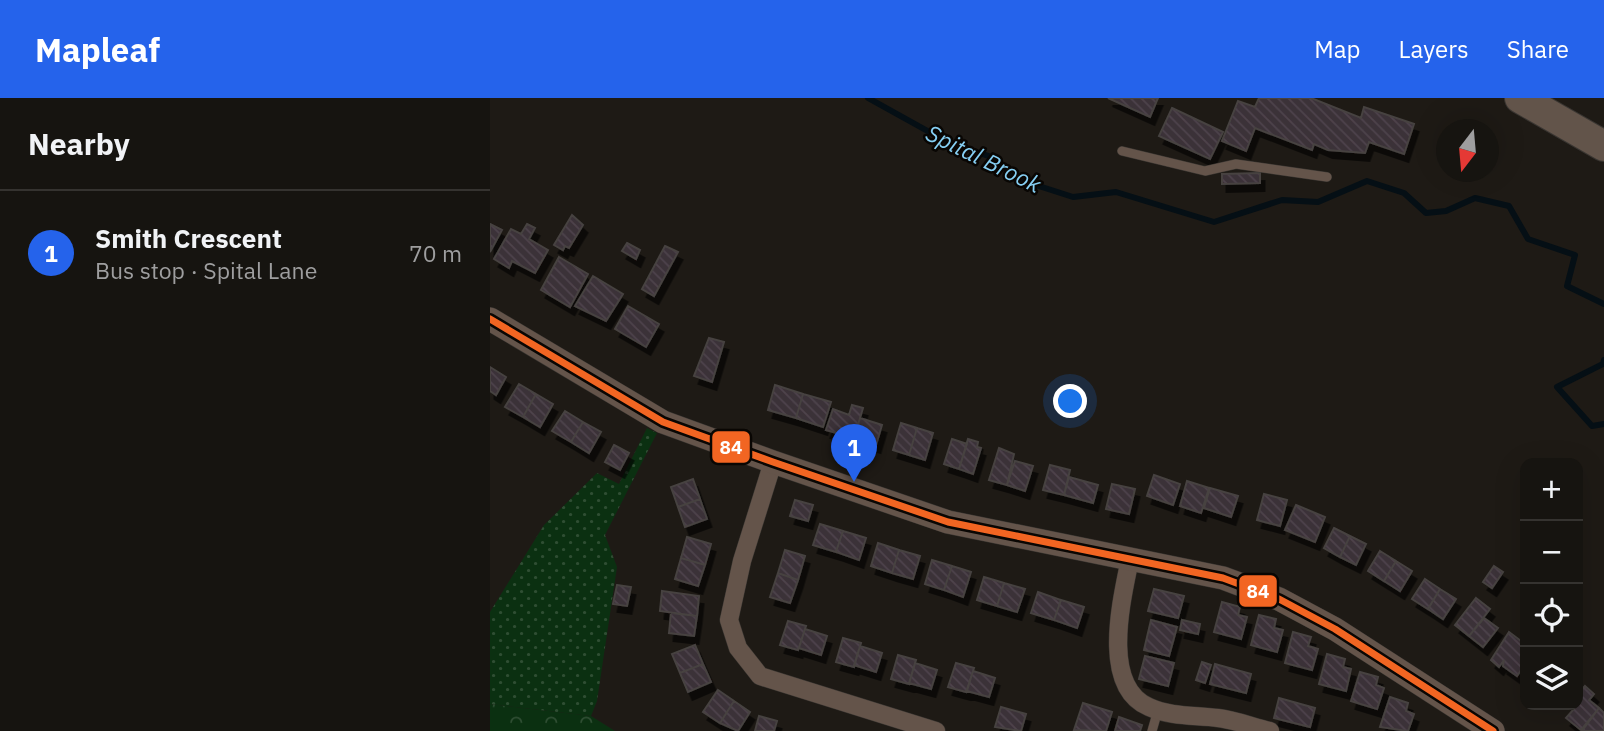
<!DOCTYPE html>
<meta charset="utf-8">
<style>
:root{--surface:#161410;--page:#23211e;--text:#f1f3f6;--muted:#9e9e9f;--line:#353330;--accent:#2563eb}
body{margin:0;font-family:"IBM Plex Sans",sans-serif;background:var(--page);color:var(--text)}
.controls{position:absolute;right:21px;bottom:21px;display:grid;overflow:hidden;border-radius:14px;box-shadow:0 7px 28px #0002}
.controls button{width:63px;height:63px;display:grid;place-items:center;padding:0;border:0;border-bottom:2px solid var(--line);background:var(--surface);color:var(--text);font:35px sans-serif}
.compass{position:absolute;left:946px;top:21px;width:63px;height:63px;border-radius:50%;background:var(--surface);box-shadow:0 7px 28px #0002;rotate:196deg}
.you{position:absolute;left:581px;top:304px;width:24px;height:24px;margin:-18px;border:5px solid #fff;border-radius:50%;background:#1a73e8;box-shadow:0 0 0 10px #1a73e833}
.badge{display:grid;place-items:center;width:46px;height:46px;border-radius:50%;background:var(--accent);color:#fff;font-size:23px;font-weight:700}
.pin{position:absolute;translate:-50% -58px;filter:drop-shadow(0 2px 4px #0008)}
.pin::after{content:'';position:absolute;top:37px;width:24px;height:21px;background:inherit;clip-path:polygon(0 0,100% 0,50% 100%)}
.list{margin:0;padding:0;list-style:none}
h2{display:flex;justify-content:space-between;align-items:center;height:91px;margin:0;padding:0 28px;font-size:30px}
h2 small{font-size:23px;font-weight:400;color:var(--muted)}
.list li{display:grid;grid-template-columns:46px 1fr auto;gap:21px;align-items:center;box-sizing:border-box;height:126px;padding:0 28px;border-top:2px solid var(--line)}
.list b{display:block;font-size:26px;white-space:nowrap}
.list p{margin:0;font-size:23px;white-space:nowrap;color:var(--muted)}
.list em{font-size:23px;font-style:normal;color:var(--muted)}
.icon{flex:none;width:38px;height:38px;fill:none;stroke:currentColor;stroke-width:2;stroke-linecap:round;stroke-linejoin:round}
.map{position:relative;flex:none;width:1114px;height:633px;overflow:hidden}
header{display:flex;align-items:center;gap:42px;box-sizing:border-box;height:98px;padding:0 35px;background:var(--accent);color:#fff}
header strong{font-size:33px}
nav{display:flex;gap:38px;margin-inline-start:auto;font-size:24px}
main{display:flex}
aside{flex:1;background:var(--surface)}
.map>svg:first-child{display:block}
.forest{fill:url(#forest-crowns)}
.park{fill:url(#park-dots)}
.lines{fill:none;stroke-linecap:round;stroke-linejoin:round}
.stream{stroke:#050f15;stroke-width:6}
.building{fill:url(#building-back-hatch);stroke:#464241;stroke-width:2;filter:url(#shadow)}
.service-casing{stroke:#3a3632;stroke-width:10}
.minor-casing{stroke:#3a3632;stroke-width:19}
.tertiary-casing{stroke:#3a3632;stroke-width:24}
.trunk-casing{stroke:#3a3632;stroke-width:32}
.service{stroke:#64544a;stroke-width:9}
.minor{stroke:#64544a;stroke-width:18}
.tertiary{stroke:#64544a;stroke-width:23}
.trunk{stroke:#62544a;stroke-width:30}
.bus-1-casing{stroke:#090603;stroke-width:12}
.bus-1{stroke:#f26522;stroke-width:7}
.labels{text-anchor:middle;dominant-baseline:central;stroke-width:5;stroke-linejoin:round;paint-order:stroke}
.water-label{font-size:23px;font-style:italic;fill:#86cff3;stroke:#090603}
.line-badge{stroke:#090603;stroke-width:2.5}
.badge-label{font-size:19px;text-anchor:middle;font-weight:bold;fill:#fff}
</style>
<header>
<strong>Mapleaf</strong>
<nav><a>Map</a><a>Layers</a><a>Share</a></nav>
</header>
<main>
<aside>
<h2>Nearby<small></small></h2>
<ul class="list">
<li><span class="badge">1</span><div><b>Smith Crescent</b><p>Bus stop · Spital Lane</p></div><em>70 m</em></li>
</ul>
</aside>
<div class="map">
<svg width="1114" height="633" viewBox="0 0 1114 633">
<defs>
<pattern id="forest-crowns" width="20" height="18" patternUnits="userSpaceOnUse" patternTransform="scale(1.75)"><rect width="20" height="18" fill="#0b3011"/><path d="M2 6a3 3 0 1 1 6 0M12 15a3 3 0 1 1 6 0" fill="none" stroke="#2f4e33"/></pattern>
<pattern id="park-dots" width="8" height="8" patternUnits="userSpaceOnUse" patternTransform="scale(1.75)"><rect width="8" height="8" fill="#0b3011"/><path d="M2 2h.1M6 6h.1" fill="none" stroke="#2f4e33" stroke-width="1.8" stroke-linecap="round"/></pattern>
<pattern id="building-back-hatch" width="6" height="6" patternUnits="userSpaceOnUse" patternTransform="scale(1.75)"><rect width="6" height="6" fill="#3b3038"/><path d="M-1 5l2 2M0 0l6 6M5-1l2 2" fill="none" stroke="#4e444b"/></pattern>
<filter id="shadow"><feDropShadow dx="4.5" dy="8" stdDeviation="0" flood-color="#0009"/></filter>
</defs>
<rect width="100%" height="100%" fill="#1e1a15"/>
<path class="forest" d="M0 606 101 618 125 633H0Z"/>
<path class="park" d="M157 330 167 335 115 437 127 469 107 603 101 618 0 606V514L54 427 107 375 129 386Z"/>
<g class="lines">
<path class="stream" d="M378 0 461 46 505 60 527 81 583 99 626 94 724 124 792 102 828 104 877 83 914 95 936 115 956 113 985 100 1019 108 1038 141 1085 157 1077 188 1114 206
M1114 262 1113 266 1067 289 1102 328 1114 326"/>
</g>
<path class="building" d="M618 0H668L660 19Z
M769 0H821L871 20 874 9 924 26 914 56 879 44 875 55 838 52 824 46 822 52 765 30 756 53 732 43 748 3 765 9Z
M682 10 733 34 720 61 669 38Z
M770 75V85L732 86V76Z
M82 117 93 127 79 150 75 148 73 152 64 147Z
M0 126 12 132 0 154Z
M37 126 45 130 39 141 58 152 45 175 22 163 19 170 4 161 21 131 31 136Z
M137 145 150 152 146 161 132 153Z
M175 148 188 154 164 198 152 191Z
M69 159 98 176 80 209 51 192Z
M103 178 133 196 116 223 85 208Z
M138 208 169 226 156 249 125 231Z
M219 240 234 244 222 284 204 278Z
M0 269 16 279 6 297 0 293Z
M29 286 46 296 33 319 15 309Z
M285 287 313 296 306 320 278 312Z
M46 296 63 306 50 329 33 319Z
M313 296 341 304 333 329 306 320Z
M362 307 373 310 364 340 336 332 343 311 359 317Z
M75 313 93 324 81 344 62 333Z
M370 320 392 327 386 347 364 340Z
M93 324 111 334 99 355 81 344Z
M411 325 427 330 419 357 403 352Z
M427 330 443 335 435 362 419 357Z
M462 341 477 346 469 371 454 366Z
M478 341 488 344 487 349 491 350 483 376 469 371Z
M124 347 139 355 130 372 115 364Z
M509 350 524 356 517 387 499 382Z
M525 363 543 368 535 393 517 387Z
M560 367 580 372 574 397 553 392Z
M664 377 690 386 683 407 657 398Z
M579 379 608 387 603 405 574 397Z
M203 381 210 401 188 409 181 389Z
M697 383 719 390 711 415 690 408Z
M622 386 645 391 639 416 616 411Z
M720 390 748 398 741 419 714 410Z
M774 396 797 402 790 428 767 422Z
M210 401 217 421 195 429 188 409Z
M305 402 323 407 318 423 300 418Z
M806 407 835 419 825 444 795 432Z
M330 426 353 433 346 454 323 447Z
M844 430 860 438 850 459 834 450Z
M353 433 376 440 369 462 346 454Z
M860 438 876 446 866 467 850 459Z
M197 439 221 446 215 467 191 460Z
M388 445 409 452 402 475 381 468Z
M295 452 315 458 308 482 288 475Z
M409 452 430 458 423 481 402 475Z
M890 453 906 463 894 483 878 473Z
M191 460 215 467 208 488 185 481Z
M442 462 462 468 454 492 435 486Z
M906 463 922 473 910 493 894 483Z
M462 468 481 474 473 499 454 492Z
M1004 468 1013 474 1002 490 993 484Z
M288 475 308 482 300 505 280 499Z
M494 479 514 485 507 508 487 502Z
M935 481 950 491 938 511 922 501Z
M514 485 535 491 527 514 507 508Z
M127 487 141 489 137 508 123 506Z
M664 491 694 498 688 520 658 513Z
M950 491 966 501 953 521 938 511Z
M172 493 209 498 207 518 170 513Z
M548 494 571 502 564 522 541 515Z
M986 500 1000 511 979 538 965 527Z
M571 502 594 509 587 530 564 522Z
M732 504 750 509 748 517 757 519 751 541 724 534Z
M181 515 207 518 204 538 179 535Z
M769 517 786 521 784 530 793 532 787 554 761 547Z
M994 520 1008 530 993 549 979 538Z
M661 522 687 529 679 558 654 552Z
M692 522 710 526 708 536 690 532Z
M298 523 316 528 308 552 290 547Z
M315 531 337 538 331 557 309 550Z
M803 534 821 539 818 548 828 551 822 572 795 565Z
M1019 534 1035 546V566L1027 578 1013 568 1014 562 1009 569 1001 562Z
M353 540 371 545 364 569 346 564Z
M205 547 213 566 190 575 182 556Z
M370 548 392 555 386 574 364 567Z
M837 556 855 561 853 569 861 571 856 593 829 586Z
M408 557 426 562 419 586 401 581Z
M655 558 684 565 678 588 649 581Z
M712 564 721 567 715 585 706 582Z
M425 565 447 572 441 591 419 585Z
M466 565 484 570 476 594 458 589Z
M213 566 221 584 198 594 190 575Z
M725 566 761 576 756 595 720 586Z
M483 573 505 580 499 599 477 593Z
M870 574 888 579 886 587 894 590 887 611 861 603Z
M1095 588 1104 596 1099 602 1109 610 1091 632 1076 620 1084 611 1079 607H1088V596Z
M228 592 244 603 230 625 213 614Z
M900 599 918 605 916 613 924 616 918 633 890 629Z
M789 600 825 610 820 629 784 620Z
M244 603 260 614 248 633 230 625Z
M593 605 622 614 616 633 584 632Z
M511 609 536 616 531 633 505 629Z
M1109 610 1114 615V633H1092Z
M269 618 287 623 284 633H265Z
M629 619 652 627 650 633H625Z"/>
<g class="lines">
<defs>
<path id="service" d="M632 53 715 73 746 66 837 79
M662 633 668 612"/>
<path id="minor" d="M283 364 252 463 239 522 248 550 270 578 446 633
M640 461C632 501 610 588 659 609 681 619 705 617 728 620 745 622 763 629 780 633"/>
<path id="tertiary" d="M0 221 173 324 283 364 458 424 733 480 789 501 845 531 1003 633"/>
<path id="trunk" d="M1030 0 1114 48"/>
</defs>
<use href="#service" class="service-casing"/>
<use href="#minor" class="minor-casing"/>
<use href="#tertiary" class="tertiary-casing"/>
<use href="#trunk" class="trunk-casing"/>
<use href="#service" class="service"/>
<use href="#minor" class="minor"/>
<use href="#tertiary" class="tertiary"/>
<use href="#trunk" class="trunk"/>
<defs>
<path id="bus-1" d="M0 221 173 324 283 364 458 424 733 480 789 501 845 531 1003 633"/>
</defs>
<use href="#bus-1" class="bus-1-casing"/>
<use href="#bus-1" class="bus-1"/>
</g>
<g class="labels">
<g class="water-label">
<text transform="translate(494 60) rotate(26)">Spital Brook</text>
</g>
</g>
<g class="line-badge">
<rect x="221" y="332" width="40" height="34" rx="7" fill="#f26522"/>
<rect x="748" y="476" width="40" height="34" rx="7" fill="#f26522"/>
</g>
<g class="badge-label">
<text x="241" y="356">84</text>
<text x="768" y="500">84</text>
</g>
</svg>
<div class="controls">
<button>+</button>
<button>−</button>
<button><svg class="icon" aria-label="locate" viewBox="0 0 24 24"><circle cx="12" cy="12" r="6"/><path d="M12 2v4M12 18v4M2 12h4M18 12h4"/></svg></button>
<button><svg class="icon" aria-label="layers" viewBox="0 0 24 24"><path d="M12 4l9 5-9 5-9-5zM3 14l9 5 9-5"/></svg></button>
</div>
<svg class="compass" viewBox="-18 -18 36 36"><path d="M0-13l5 13h-10z" fill="#e53935"/><path d="M0 13l5-13h-10z" fill="#9e9e9f"/></svg>
<div class="you"></div>
<div class="pin badge" style="left:364px;top:384px">1</div>
</div>
</main>
